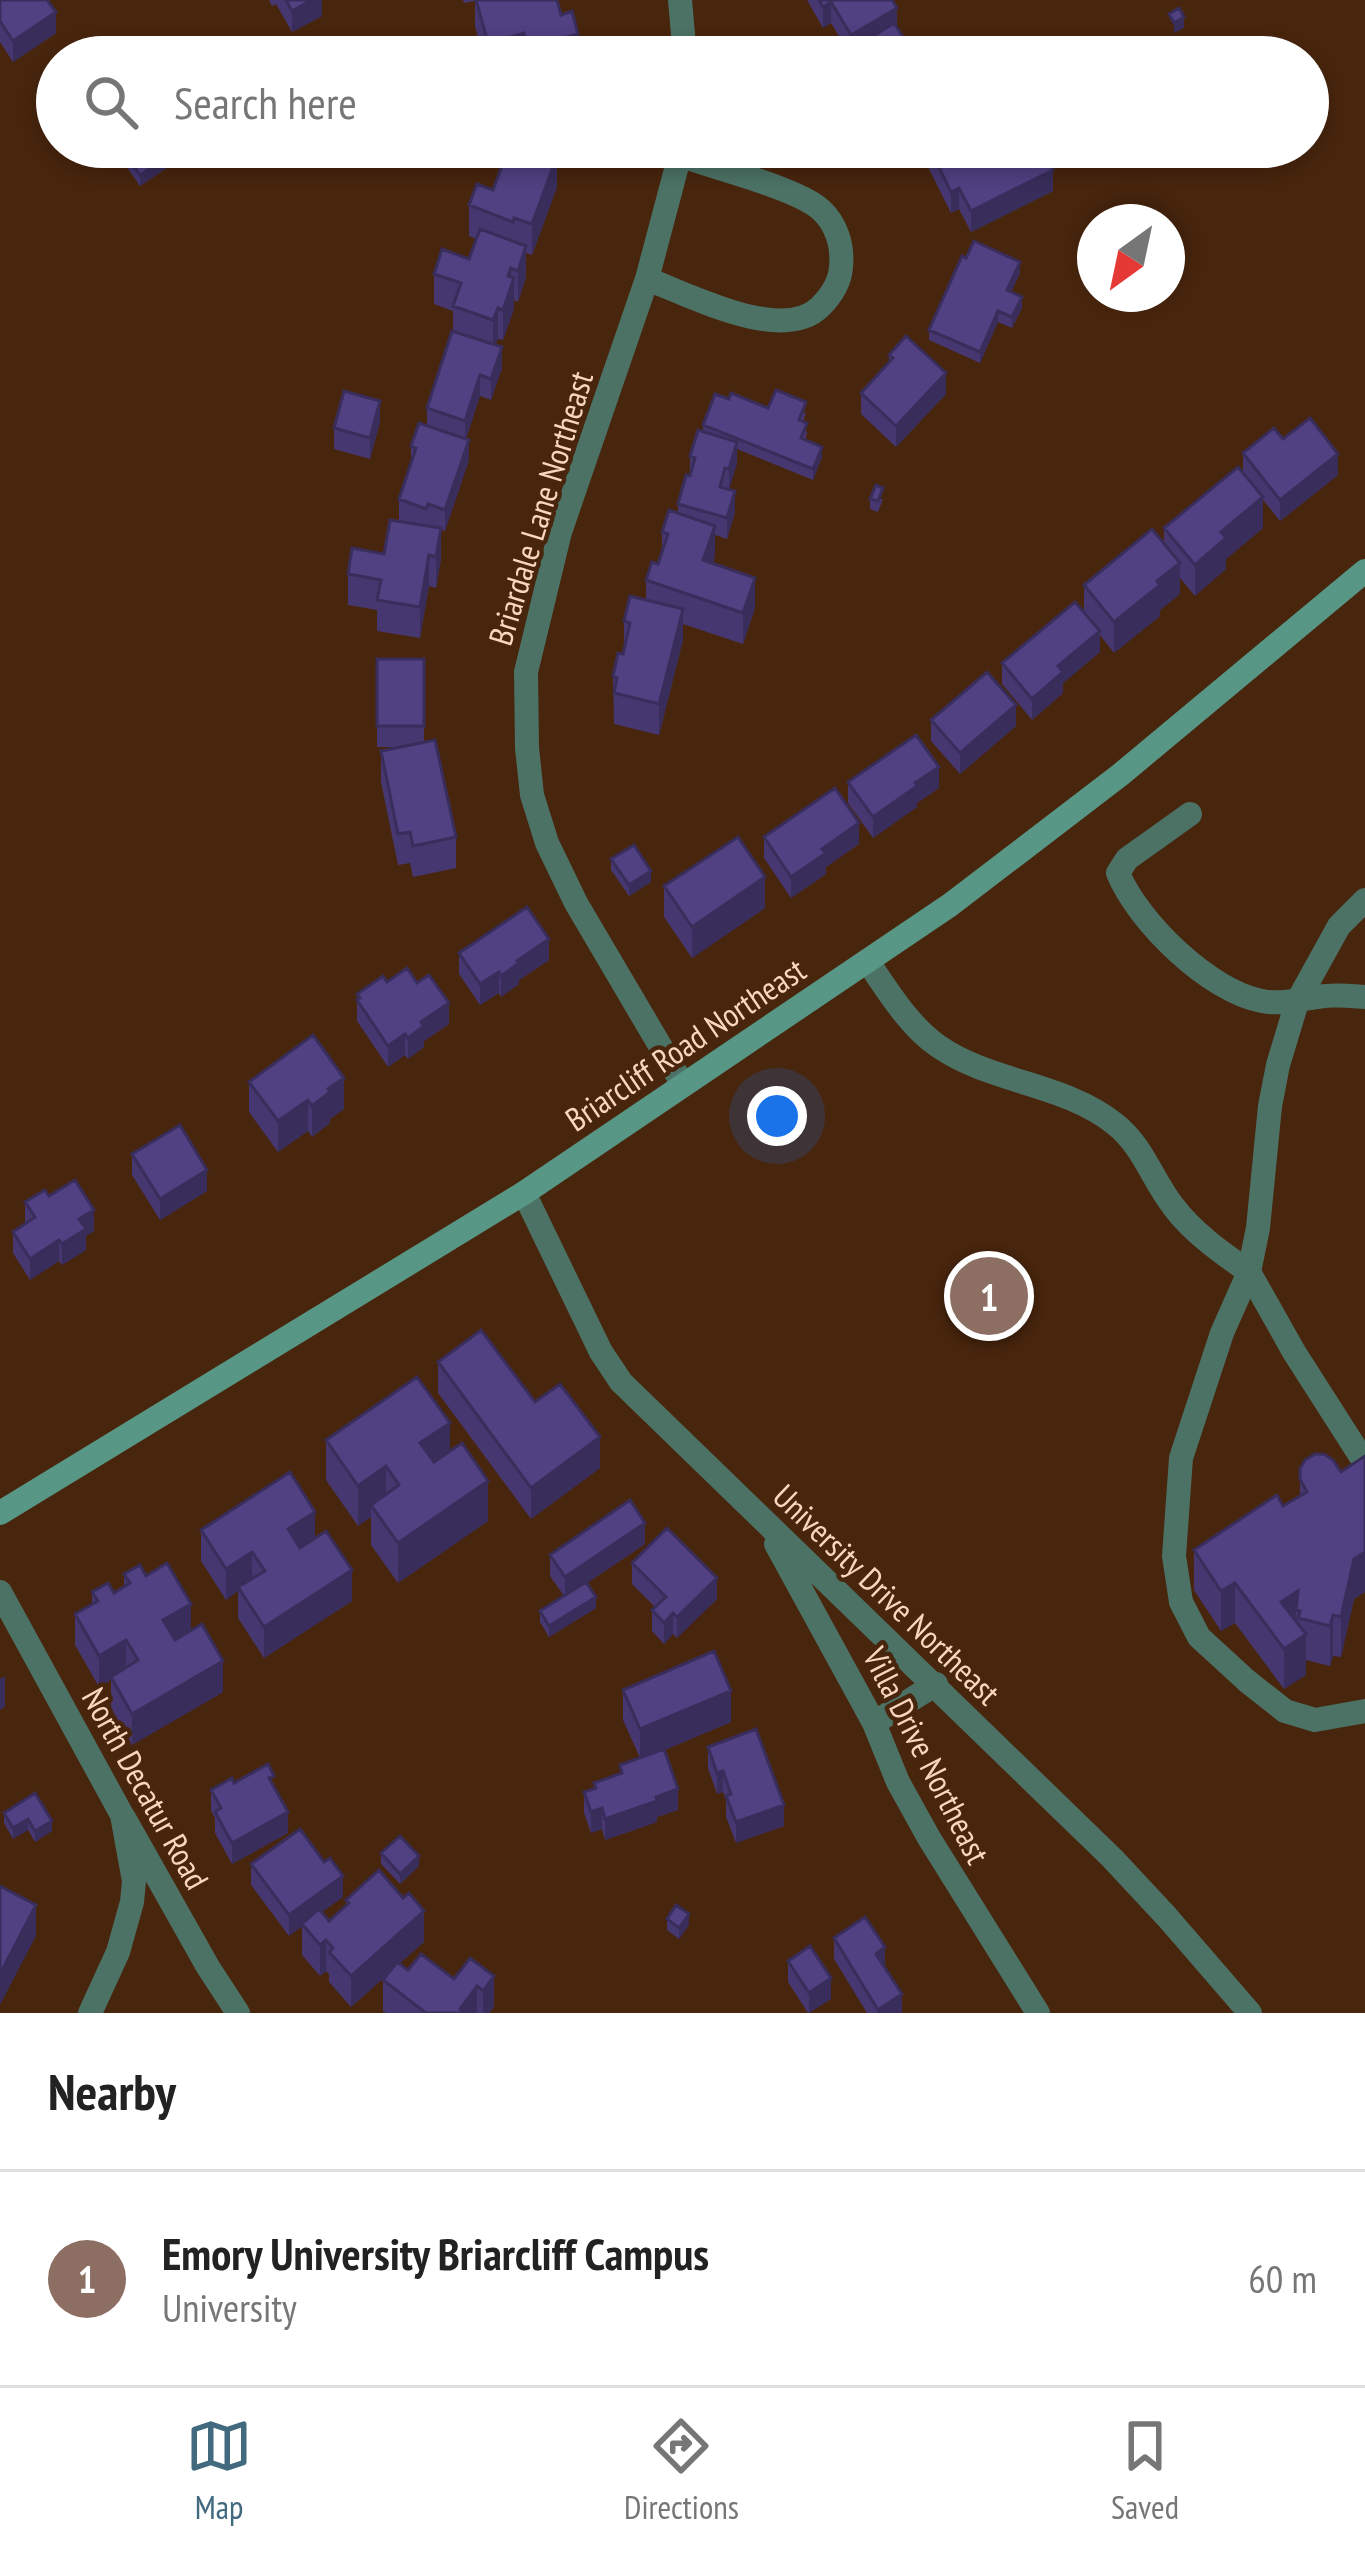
<!DOCTYPE html>
<style>
:root{--surface:#fff;--page:#f2f2f2;--text:#222;--muted:#767676;--line:#e0e0e0;--accent:#426a7f}
body{margin:0;font-family:"PT Sans Narrow",sans-serif;background:var(--page);color:var(--text)}
.compass{position:absolute;left:1077px;top:204px;width:108px;height:108px;border-radius:50%;background:var(--surface);box-shadow:0 6px 18px #0003;rotate:213deg}
.you{position:absolute;left:777px;top:1116px;width:42px;height:42px;margin:-30px;border:9px solid #fff;border-radius:50%;background:#1a73e8;box-shadow:0 0 0 18px #1a73e833}
.badge{display:grid;place-items:center;width:78px;height:78px;border-radius:50%;background:var(--accent);color:#fff;font-size:39px;font-weight:700}
.pin{position:absolute;translate:-50% -50%;border:6px solid #fff;box-shadow:0 3px 12px #0006}
.list{margin:0;padding:0;list-style:none}
h2{display:flex;justify-content:space-between;align-items:center;height:156px;margin:0;padding:0 48px;font-size:51px}
h2 small{font-size:39px;font-weight:400;color:var(--muted)}
.list li{display:grid;grid-template-columns:78px 1fr auto;gap:36px;align-items:center;box-sizing:border-box;height:216px;padding:0 48px;border-top:3px solid var(--line)}
.list b{display:block;font-size:45px;white-space:nowrap}
.list p{margin:0;font-size:39px;white-space:nowrap;color:var(--muted)}
.list em{font-size:39px;font-style:normal;color:var(--muted)}
.icon{flex:none;width:66px;height:66px;fill:none;stroke:currentColor;stroke-width:2;stroke-linecap:round;stroke-linejoin:round}
.map{position:relative;flex:none;width:1365px;height:2013px;overflow:hidden}
.search{position:absolute;background:var(--surface);box-shadow:0 6px 18px #0003;left:36px;right:36px;top:36px;height:132px;display:flex;align-items:center;gap:30px;box-sizing:border-box;padding:0 42px;border-radius:66px;color:var(--muted);font-size:45px}
.sheet{height:372px;background:var(--surface)}
nav{display:flex;justify-content:space-around;align-items:center;box-sizing:border-box;height:168px;border-top:3px solid var(--line);background:var(--surface);font-size:33px;color:var(--muted)}
nav a{display:grid;justify-items:center;gap:6px}
nav .on{color:var(--accent)}
.map>svg:first-child{display:block}
.lines{fill:none;stroke-linecap:round;stroke-linejoin:round}
.minor{stroke:#4c7266;stroke-width:24}
.tertiary{stroke:#4c7266;stroke-width:24}
.secondary{stroke:#589785;stroke-width:24}
.wall{fill:#463770}
.shaded-wall{fill:#392d5b}
.building{fill:#514082;stroke:#392d5b;stroke-width:3}
.labels{text-anchor:middle;dominant-baseline:central;stroke-width:9;stroke-linejoin:round;paint-order:stroke}
.street-label{font-size:33px;fill:#fbd5be;stroke:#48250d}
</style>
<div class="map">
<svg width="1365" height="2013" viewBox="0 0 1365 2013">
<rect width="100%" height="100%" fill="#48250d"/>
<g class="lines">
<path class="minor" d="M680 0 685 57
M647 279C690 295 782 344 820 307 831 296 840 283 841 267 843 246 837 224 820 209 796 188 715 168 682 156
M1190 814 1127 859 1118 873C1138 922 1209 991 1262 1001 1282 1005 1298 999 1318 997 1333 994 1350 996 1365 997
M868 962C888 991 908 1025 938 1046 991 1083 1064 1083 1115 1124 1143 1146 1152 1179 1173 1206 1193 1233 1222 1253 1249 1272L1258 1228 1270 1106 1278 1065 1297 1002 1339 926 1365 900
M682 1083 576 903 547 843 532 795 527 748 526 672 560 532 647 279 682 147
M524 1193 601 1352 621 1382 1112 1858 1167 1917 1250 2013
M1365 1463 1294 1352 1249 1272 1222 1333 1181 1458 1174 1556 1181 1602 1199 1637 1247 1681 1285 1711 1315 1720 1365 1711
M776 1544 874 1723 898 1782 929 1838 1038 2013
M874 1723 936 1684
M124 1818 208 1967 238 2013"/>
<path class="tertiary" d="M0 1592 122 1815 134 1881 132 1902 118 1952 90 2013"/>
<path class="secondary" d="M0 1513 524 1193 950 905 1120 775 1365 571"/>
</g>
<path class="wall" d="M0 0 56 33 13 62 0 42Z
M269 0H322V16L292 32 276 4 272 6Z
M463 0H557L578 57H483L475 26V1L464 3Z
M807 0H892L897 27 916 57H847L848 52 831 23 823 28Z
M504 147H549L548 153 557 187 532 255 526 253V277L518 302 514 300V309L503 340 498 339 495 345 502 368 491 400 480 396 466 439 469 460 445 531 441 529V559L436 588 429 586 420 638 377 631V610L348 605V574L384 554 399 520V499L411 461V446L427 426V408L453 331V311L434 304V274L469 259 476 239 469 236V205L493 190 499 173V162Z
M918 147H983L992 163 1012 153 1009 147H1055V152L1046 157 1053 191 971 232 959 209 951 213Z
M1072 147H1092V159L1081 165Z
M126 155 168 167 140 186 126 166Z
M966 258 1020 273 1011 292 1022 308 1012 328 998 322 980 363 929 340V330Z
M889 355 946 394 896 447 861 414V393L889 363Z
M729 399 768 408 806 413 803 421 807 433 805 440 822 457 813 480 737 449V463L729 489 735 512 727 539 715 535V556L713 563 755 608 743 644 683 624V640L659 735 614 724 613 676 624 649V621L646 600V580L658 564 662 551V532L678 513V504L690 475V456L703 432V425Z
M380 422 370 459 334 449V428Z
M1283 439 1338 475 1280 521 1263 500V528L1226 559V569L1195 596 1180 578V594L1160 610V616L1114 653 1100 635V652L1063 683V693L1032 720 1002 684V663L1084 612V585L1164 544V528L1243 473V453Z
M870 499H883L878 512 870 509Z
M377 659H424V742L456 837V868L413 877 410 863 398 865 381 782V751L400 747H377Z
M931 720 1016 726 960 774 931 741Z
M848 782 939 788 917 803V807L873 838 848 803Z
M764 837 859 844 826 867V874L791 898 764 858Z
M611 859 651 882 629 896 611 870Z
M664 886 765 908 692 958 664 917Z
M459 953 549 960 519 980V984L501 997 499 993 480 1005 459 974Z
M387 982 449 1024 424 1041V1047L408 1059 405 1055 388 1067 357 1021V994Z
M249 1082 344 1109 330 1119V1123L312 1137 308 1131 278 1152 249 1112Z
M132 1154 207 1191 160 1220 132 1175Z
M49 1196 94 1231 86 1236V1250L62 1265 59 1261 30 1280 13 1253V1232L25 1223V1202Z
M438 1362 600 1468 531 1519 438 1393Z
M326 1440 450 1451 488 1521 398 1583 371 1545V1517L358 1526 326 1480Z
M1365 1456V1592L1354 1599 1341 1657 1333 1656 1330 1666 1306 1660V1675L1284 1689 1235 1623 1221 1631 1194 1590V1550L1300 1497V1469L1341 1472Z
M201 1530 315 1538 352 1601 264 1658 238 1618V1591L226 1600 201 1561Z
M645 1544 587 1583 596 1608 549 1637 540 1622V1611L564 1596 550 1576V1555Z
M632 1563 717 1599 677 1638 673 1634 664 1644 652 1631V1610L655 1607 632 1584Z
M124 1574 146 1576 191 1631 223 1692 132 1745 111 1708V1680L99 1687 75 1645V1614L92 1604V1592L114 1593 124 1587Z
M623 1690 731 1722 665 1750 678 1810 657 1817V1822L605 1840 602 1829 591 1833 584 1813V1792L594 1788V1783L620 1774V1765L640 1758 623 1720Z
M708 1747 784 1826 736 1843 726 1817V1800L723 1792 717 1794 708 1768Z
M234 1783 274 1788 288 1833 232 1864 215 1833V1818L211 1811V1790Z
M35 1793 52 1831 35 1842 28 1830 13 1839 4 1823V1813Z
M381 1853 419 1866 400 1884 381 1864Z
M251 1864 343 1897 321 1912 329 1921 346 1905V1900L424 1942 399 1964 408 1970 454 1979 470 1958 494 2007 489 2013H386L383 2011V1980L387 1975 351 2007 329 1982V1974L326 1971 320 1976 302 1955V1926L289 1936 251 1885Z
M667 1919 689 1925 679 1939 667 1930Z
M834 1938 885 1968 902 2013H867L834 1959Z
M788 1961 831 1999 808 2013 788 1982Z"/>
<path class="shaded-wall" d="M312 0H322V16L292 32V11Z
M831 2V23L823 28V7Z
M897 8V29L851 56V35Z
M56 12V33L13 62V41Z
M1184 17V28L1174 33V23Z
M524 33V57H488V43Z
M578 34V57H528V48Z
M1038 147H1055V152L1038 161Z
M1092 148V159L1081 165V154Z
M168 156V167L140 186V175Z
M557 156V187L532 255V224Z
M1053 170V191L971 232V211Z
M959 188V209L951 213V192Z
M526 246V277L518 302V271Z
M1020 262V273L1007 301V290Z
M511 268V287L514 278V309L503 340V310Z
M1022 297V308L1012 328V317Z
M498 308V339L493 351V320Z
M998 311V322L980 363V352Z
M502 347V368L491 400V379Z
M946 373V394L896 447V426Z
M480 375V396L465 442V421Z
M380 401V422L370 459V438Z
M469 440V460L445 531V510Z
M737 442V463L729 490V469Z
M822 447V457L813 480V469Z
M1338 454V475L1280 521V500Z
M735 491V512L727 539V518Z
M1263 497V528L1226 559V569L1195 596V565L1221 532Z
M715 526V556L703 591V560Z
M441 528V559L436 588V557Z
M429 555V586L420 638V607Z
M1180 563V594L1160 610V616L1114 653V622L1157 581Z
M755 578V608L743 644V613Z
M683 609V640L659 735V704Z
M1100 631V652L1063 683V693L1032 720V699L1058 666Z
M1016 705V726L960 774V753Z
M939 767V788L917 803V807L873 838V817Z
M859 823V844L826 867V874L791 898V877L822 849Z
M651 871V882L629 896V885Z
M765 877V908L692 958V927Z
M549 939V960L519 980V984L501 997V976L517 961Z
M499 972V993L480 1005V984Z
M449 1003V1024L424 1041V1047L408 1059V1038L421 1022Z
M405 1034V1055L388 1067V1046Z
M344 1078V1109L330 1119V1123L312 1137V1106L328 1089Z
M308 1100V1131L278 1152V1121Z
M207 1170V1191L160 1220V1199Z
M94 1210V1231L86 1236V1250L62 1265V1244L79 1219Z
M59 1240V1261L30 1280V1259Z
M450 1423V1464L420 1484V1443Z
M600 1437V1468L531 1519V1488Z
M386 1466V1507L371 1505V1517L358 1526V1486Z
M488 1481V1521L398 1583V1543Z
M315 1512V1542L288 1560V1529Z
M645 1523V1544L565 1598V1577Z
M252 1552V1582L238 1587V1591L226 1600V1569Z
M1365 1552V1592L1354 1599 1341 1657V1617L1354 1559Z
M352 1570V1601L264 1658V1627Z
M717 1578V1599L677 1638V1617Z
M1235 1583V1623L1221 1631V1591Z
M1298 1591 1296 1610V1633L1281 1602Z
M596 1597V1608L549 1637V1626Z
M191 1604V1635L163 1651V1620Z
M673 1613V1634L664 1644V1623Z
M1333 1615V1656L1330 1666V1626Z
M1306 1634V1675L1284 1689V1649Z
M126 1640V1671L99 1687V1656Z
M223 1661V1692L132 1745V1714Z
M5 1676V1707L0 1710V1679Z
M731 1691V1722L640 1760V1729Z
M723 1771V1792L717 1794V1773Z
M678 1789V1810L657 1817V1822L605 1840V1819Z
M784 1805V1826L736 1843V1822Z
M602 1808V1829L591 1833V1812Z
M288 1812V1833L232 1864V1843Z
M28 1819V1830L13 1839V1828Z
M52 1821V1831L35 1842V1831Z
M419 1856V1866L400 1884V1874Z
M343 1876V1897L289 1936V1915Z
M36 1905V1936L0 2005V1974Z
M424 1911V1942L351 2007V1976Z
M689 1914V1925L679 1939V1928Z
M326 1940V1971L320 1976V1945Z
M885 1947V1968L876 1954Z
M494 1976V2007L489 2013H483V1991Z
M831 1978V1999L809 2013V1993Z
M477 1986V2013H460V2009Z
M902 1994V2013H878V2010Z"/>
<path class="building" d="M0 0H47L56 12 13 41 0 21Z
M286 0H312L292 11Z
M476 0H557L561 15 572 11 578 34 528 48 524 33 488 43Z
M819 0H892L897 8 851 35 831 2 823 7Z
M1179 8 1184 17 1174 23 1169 14Z
M894 23 916 57H849L847 53Z
M138 147H161L168 156 140 175 126 155Z
M504 147H532L557 156 532 224 514 218 513 222 469 205 477 184 493 190 503 163 499 162Z
M929 147H983L992 163 1021 149 1020 147H1041L1053 170 971 211 959 188 951 192Z
M1077 147H1092V148L1081 154Z
M480 229 526 246 518 271 511 268 508 276 514 278 503 310 498 308 493 320 453 306 461 283 434 274 442 249 469 259Z
M974 241 1020 262 1007 290 1022 297 1012 317 998 311 980 352 929 330 962 256 966 258Z
M452 331 502 347 491 379 480 375 465 421 427 408Z
M906 336 946 373 896 426 861 393 893 358 889 355Z
M776 390 806 402 799 420 807 423 801 438 822 447 813 469 703 425 715 394 729 399 731 393 768 408Z
M344 391 380 401 370 438 334 428Z
M1310 418 1338 454 1280 500 1243 453 1274 428 1283 439Z
M419 423 469 440 445 510 428 504 426 509 399 499 416 448 411 446Z
M698 430 737 442 729 469 725 468 720 487 735 491 727 518 678 504 686 475 690 476 695 458 690 456Z
M1238 467 1263 497 1221 532 1226 538 1195 565 1164 528Z
M876 485 883 488 878 501 870 499Z
M669 510 715 526 703 560 755 578 743 613 646 580 652 562 658 564 668 534 662 532Z
M390 520 441 528 436 557 429 555 420 607 377 600 381 580 348 574 352 548 384 554Z
M1152 529 1180 563 1157 581 1160 585 1114 622 1084 585Z
M630 596 683 609 659 704 614 693 617 678 613 676 618 653 623 654 630 623 624 621Z
M1075 602 1100 631 1058 666 1063 672 1032 699 1002 663Z
M377 659H424V726H377Z
M987 672 1016 705 960 753 931 720Z
M916 735 939 767 915 783 917 786 873 817 848 782Z
M435 740 456 837 413 846 410 832 398 834 381 751Z
M835 788 859 823 822 849 826 853 791 877 764 837Z
M738 837 765 877 692 927 664 886Z
M634 845 651 871 629 885 611 859Z
M527 907 549 939 517 961 519 963 501 976 499 972 480 984 459 953Z
M407 968 417 983 429 975 449 1003 421 1022 424 1026 408 1038 405 1034 388 1046 357 1000 360 998 357 994 383 976 387 982Z
M313 1035 344 1078 328 1089 330 1092 312 1106 308 1100 278 1121 249 1082Z
M180 1125 207 1170 160 1199 132 1154Z
M75 1180 94 1210 79 1219 86 1229 62 1244 59 1240 30 1259 13 1232 35 1217 25 1202 45 1190 49 1196Z
M481 1330 535 1402 560 1384 600 1437 531 1488 438 1362Z
M417 1377 450 1423 420 1443 434 1462 462 1443 488 1481 398 1543 371 1505 399 1485 386 1466 358 1486 326 1440Z
M1315 1454H1324L1333 1460 1341 1472 1365 1456V1552L1354 1559 1341 1617 1333 1615 1330 1626 1298 1618 1300 1611 1296 1610 1298 1591 1281 1602 1306 1634 1284 1649 1235 1583 1221 1591 1194 1550 1277 1495 1283 1506 1307 1492 1300 1479V1469L1305 1460Z
M290 1472 315 1512 288 1529 300 1548 326 1531 352 1570 264 1627 238 1587 265 1571 252 1552 226 1569 201 1530Z
M630 1500 645 1523 565 1577 550 1555Z
M667 1528 717 1578 677 1617 673 1613 664 1623 652 1610 666 1597 632 1563Z
M167 1563 191 1604 163 1620 175 1640 202 1624 223 1661 132 1714 111 1677 138 1660 126 1640 99 1656 75 1614 98 1601 92 1592 108 1583 114 1593 130 1583 124 1574 140 1565 146 1576Z
M586 1582 596 1597 549 1626 540 1611Z
M714 1651 731 1691 640 1729 623 1690Z
M756 1729 784 1805 736 1822 726 1796 731 1794 723 1771 717 1773 708 1747Z
M664 1749 678 1789 656 1797 657 1801 605 1819 602 1808 591 1812 584 1792 596 1788 594 1783 622 1773 620 1765Z
M268 1764 274 1776 269 1778 288 1812 232 1843 215 1812 221 1808 211 1790 232 1778 234 1783Z
M35 1793 52 1821 35 1831 28 1819 13 1828 4 1813Z
M300 1829 324 1862 330 1858 343 1876 289 1915 251 1864Z
M400 1836 419 1856 400 1874 381 1853Z
M379 1870 403 1898 409 1893 424 1911 351 1976 329 1952 333 1948 326 1940 320 1945 302 1924 319 1909 329 1921 349 1903 346 1900Z
M0 1886 36 1905 0 1974Z
M676 1905 689 1914 679 1928 667 1919Z
M865 1917 885 1947 876 1954 902 1994 878 2010 834 1938Z
M810 1946 831 1978 809 1993 788 1961Z
M421 1954 454 1979 470 1958 494 1976 483 1991 477 1986 460 2009 464 2013H426L383 1980 397 1962 408 1970Z"/>
<g class="labels">
<g class="street-label">
<text transform="translate(540 508) rotate(-73)">Briardale Lane Northeast</text>
<text transform="translate(685 1044) rotate(-34)">Briarcliff Road Northeast</text>
<text transform="translate(887 1594) rotate(44)">University Drive Northeast</text>
<text transform="translate(927 1755) rotate(63)">Villa Drive Northeast</text>
<text transform="translate(146 1788) rotate(61)">North Decatur Road</text>
</g>
</g>
</svg>
<svg class="compass" viewBox="-18 -18 36 36"><path d="M0-13l5 13h-10z" fill="#e53935"/><path d="M0 13l5-13h-10z" fill="#767676"/></svg>
<div class="you"></div>
<div class="pin badge" style="left:989px;top:1296px;background:#8d6e63">1</div>
<div class="search"><svg class="icon" aria-label="search" viewBox="0 0 24 24"><circle cx="10" cy="10" r="6"/><path d="M15 15l6 6"/></svg>Search here</div>
</div>
<section class="sheet">
<h2>Nearby<small></small></h2>
<ul class="list">
<li><span class="badge" style="background:#8d6e63">1</span><div><b>Emory University Briarcliff Campus</b><p>University</p></div><em>60 m</em></li>
</ul>
</section>
<nav>
<a class="on"><svg class="icon" aria-label="map" viewBox="0 0 24 24"><path d="M3 6l6-2 6 2 6-2v14l-6 2-6-2-6 2zM9 4v14M15 6v14"/></svg>Map</a>
<a><svg class="icon" aria-label="directions" viewBox="0 0 24 24"><path d="M12 3l9 9-9 9-9-9zM9 14v-3h6M13 9l2 2-2 2"/></svg>Directions</a>
<a><svg class="icon" aria-label="saved" viewBox="0 0 24 24"><path d="M7 4h10v16l-5-4-5 4z"/></svg>Saved</a>
</nav>
